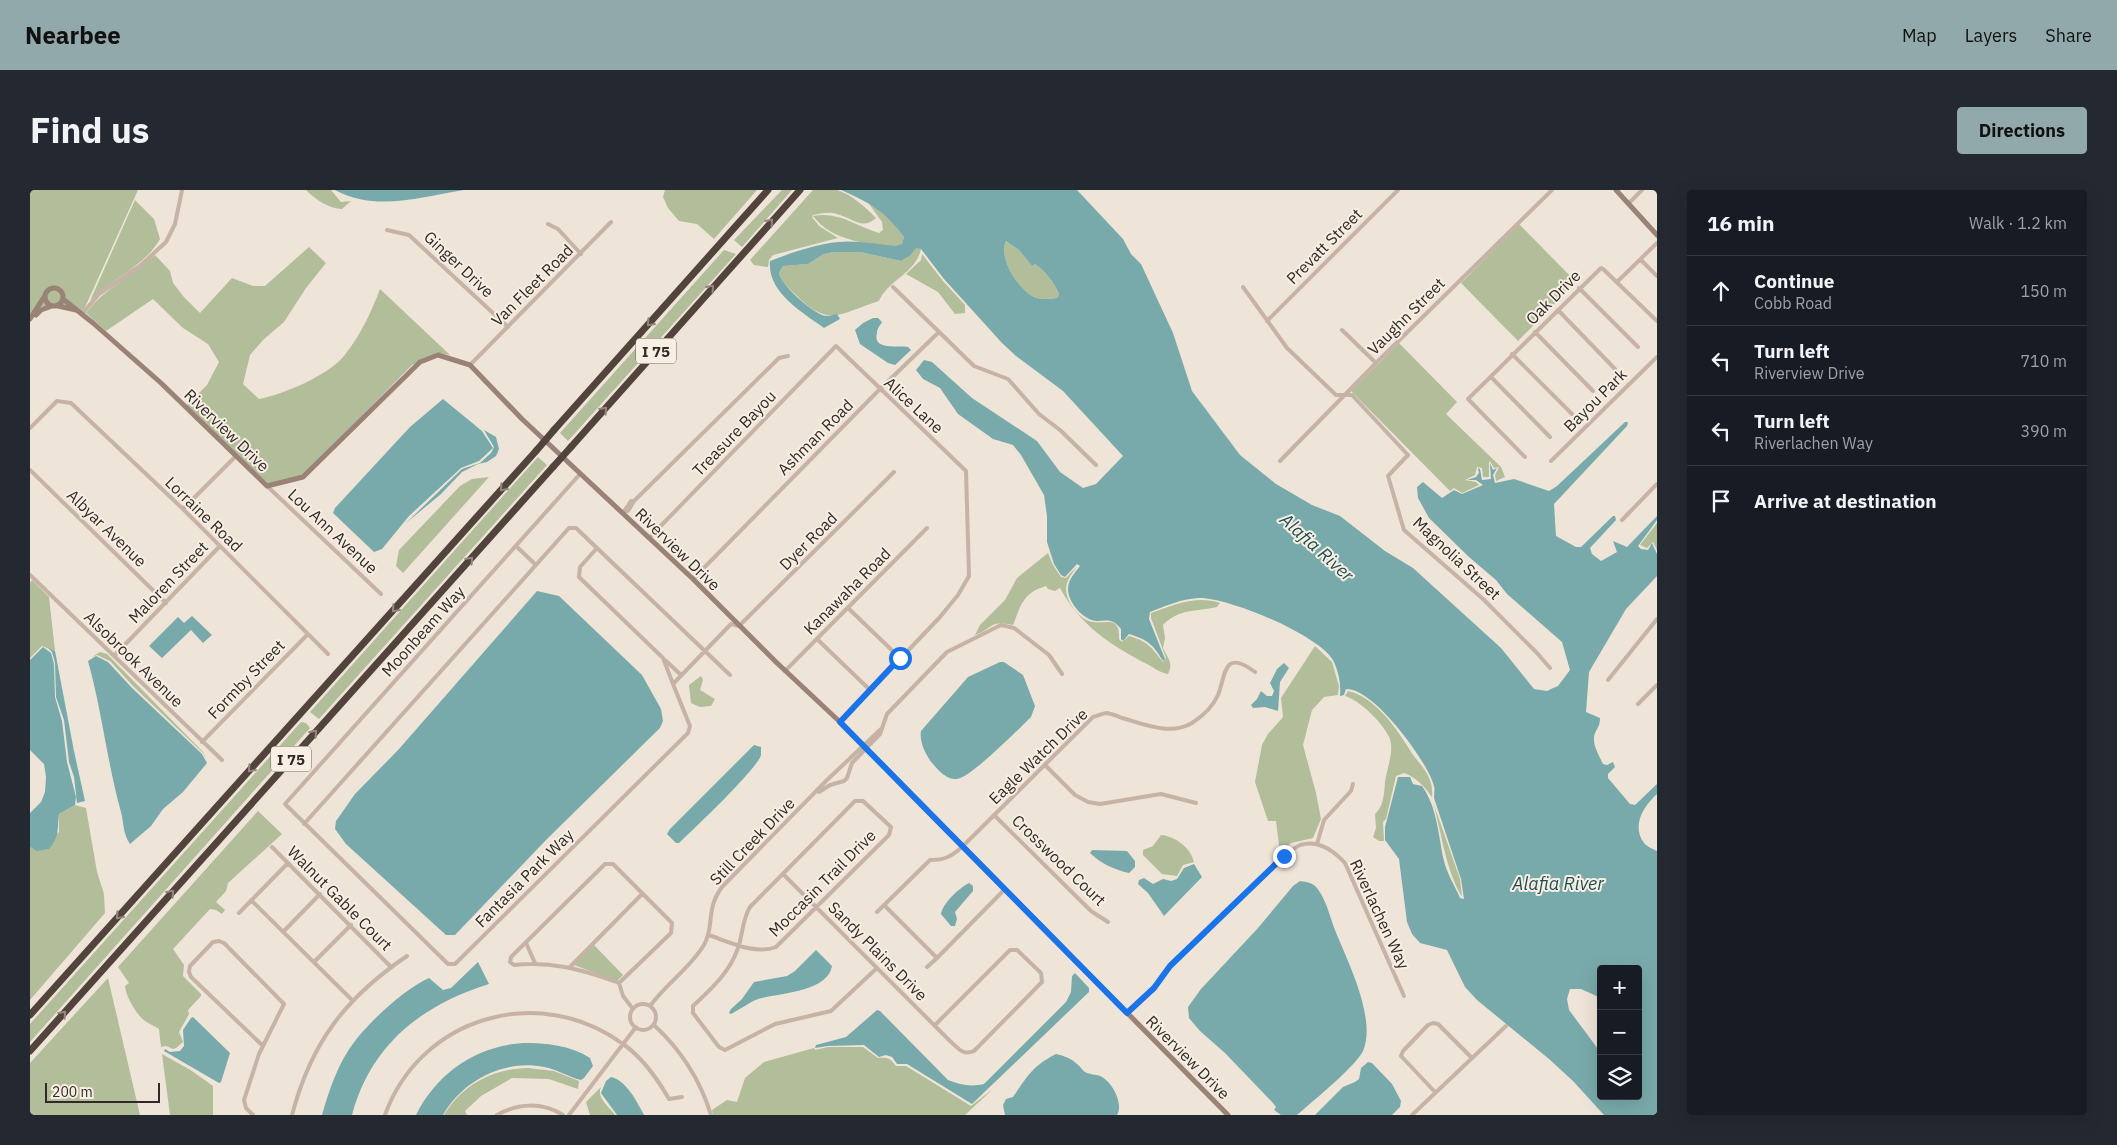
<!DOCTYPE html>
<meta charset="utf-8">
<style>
:root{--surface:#171b24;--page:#242831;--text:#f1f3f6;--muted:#9ea1a6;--line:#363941;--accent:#92a9ac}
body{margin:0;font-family:"IBM Plex Sans",sans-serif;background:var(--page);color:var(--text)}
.controls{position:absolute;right:15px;bottom:15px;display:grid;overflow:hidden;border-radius:5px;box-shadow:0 5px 20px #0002}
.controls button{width:45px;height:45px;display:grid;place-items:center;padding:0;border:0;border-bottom:1px solid var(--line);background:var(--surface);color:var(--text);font:25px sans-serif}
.scale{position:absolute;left:15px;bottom:12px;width:115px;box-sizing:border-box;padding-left:5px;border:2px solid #322926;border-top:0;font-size:14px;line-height:18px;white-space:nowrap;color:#322926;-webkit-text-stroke:4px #f7eee4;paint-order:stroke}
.stop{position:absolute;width:15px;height:15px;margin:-11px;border:4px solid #1a73e8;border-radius:50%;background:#fff}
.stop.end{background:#1a73e8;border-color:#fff;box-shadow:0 1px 5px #0008}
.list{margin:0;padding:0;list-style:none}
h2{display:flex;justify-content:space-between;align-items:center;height:65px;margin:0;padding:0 20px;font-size:21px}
h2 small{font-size:16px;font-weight:400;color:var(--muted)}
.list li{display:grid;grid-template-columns:32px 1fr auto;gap:15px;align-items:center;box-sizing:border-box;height:70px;padding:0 20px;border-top:1px solid var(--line)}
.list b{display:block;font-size:19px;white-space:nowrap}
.list p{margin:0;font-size:16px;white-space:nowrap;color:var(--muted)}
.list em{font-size:16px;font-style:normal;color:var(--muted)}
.icon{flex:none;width:28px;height:28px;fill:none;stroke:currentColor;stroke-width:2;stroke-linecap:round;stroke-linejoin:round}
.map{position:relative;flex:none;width:1627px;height:925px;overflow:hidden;border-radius:5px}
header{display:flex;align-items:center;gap:30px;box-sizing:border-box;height:70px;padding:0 25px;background:var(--accent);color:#111}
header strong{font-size:24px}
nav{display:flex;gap:28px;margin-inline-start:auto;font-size:18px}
.intro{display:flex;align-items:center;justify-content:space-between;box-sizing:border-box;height:120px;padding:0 30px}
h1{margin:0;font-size:35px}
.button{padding:12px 22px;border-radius:5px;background:var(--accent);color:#111;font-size:18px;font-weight:700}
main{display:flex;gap:30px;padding:0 30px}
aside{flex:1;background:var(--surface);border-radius:5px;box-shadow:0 5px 20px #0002}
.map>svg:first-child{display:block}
.green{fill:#b2bd99}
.water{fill:#79aaab;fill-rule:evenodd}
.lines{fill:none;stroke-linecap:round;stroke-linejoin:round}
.street{stroke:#c6b3a5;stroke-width:4}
.secondary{stroke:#9a8277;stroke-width:5}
.highway{stroke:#53433d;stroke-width:7}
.highway-bridge{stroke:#53433d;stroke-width:7}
.oneway{stroke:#958780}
.route{stroke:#1a73e8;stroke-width:6}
.labels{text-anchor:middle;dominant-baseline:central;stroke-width:4;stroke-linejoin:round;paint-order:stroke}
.shield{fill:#f7eee4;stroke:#6d645f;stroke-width:1}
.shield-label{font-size:15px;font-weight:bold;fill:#322926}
.street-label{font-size:16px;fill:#322926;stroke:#f7eee4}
.water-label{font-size:18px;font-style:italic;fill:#1e4f51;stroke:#f7eee4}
</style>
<header>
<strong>Nearbee</strong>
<nav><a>Map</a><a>Layers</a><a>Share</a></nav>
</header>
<div class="intro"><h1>Find us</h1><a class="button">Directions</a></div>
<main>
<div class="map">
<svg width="1627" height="925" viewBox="0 0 1627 925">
<rect width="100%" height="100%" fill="#efe4d8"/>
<path class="green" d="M0 0H108L52 124C24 115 24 111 0 130Z
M276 0H301L311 12 321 11 312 19C299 19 285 9 276 0Z
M635 0H727L684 49 667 34 649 31 638 18 633 7Z
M752 0H762L712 57 704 50Z
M783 0C790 0 799 0 807 0 821 4 835 17 846 28 833 40 823 29 810 25 801 21 792 23 783 25L782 27 789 36 808 48 743 65 739 70 738 77 724 75 720 70Z
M105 10 124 29 130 49C114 77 82 88 60 111Z
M837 11 862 31 874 47 872 54 866 57C836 53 803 52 783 26 808 21 826 36 849 43L853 40 852 32Z
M1489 34 1546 92 1488 151 1431 93Z
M976 51 989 60 1002 76 1005 74C1015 81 1024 92 1029 104L1027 108C1020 109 1010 110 1004 107 988 99 968 68 976 51Z
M279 57 296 73 276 98 254 132 233 150 220 165 213 194 229 209C254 204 297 186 314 166 330 146 341 123 350 99L420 165 409 163 382 175 273 285 238 294 157 215 177 195 189 172 178 154 153 138 123 109 76 141 56 123C75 98 102 86 125 65L140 81 143 93 153 106 170 123 202 88 223 96H235Z
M886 57 891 59C886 83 858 90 849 111 810 123 799 139 765 104 759 98 751 92 749 83L753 76 778 74 794 64 804 62H830L871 71 880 66Z
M694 60 706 64 538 251 530 243Z
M892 64 913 91 935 115V123L925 124 908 102 876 84 891 70Z
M1369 153 1427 212 1416 224 1471 277 1475 287 1466 291 1465 285 1469 277 1464 278 1460 271 1459 273V287H1453L1452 278 1447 277 1445 285 1435 290 1446 292 1449 295 1432 303 1424 298 1420 301 1321 201Z
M508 267 517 275 289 529 280 522Z
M459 287 373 383 366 376 369 360 430 296 442 289Z
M1627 333V360L1623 352 1617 358 1610 355Z
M1018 363 1023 375 1031 387 1036 388 1047 376C1044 381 1039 387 1037 393 1032 406 1047 427 1059 431 1074 436 1090 423 1089 449L1092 452 1099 446C1119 452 1121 457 1133 472L1136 468 1121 428V423C1144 415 1166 405 1190 413L1187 417C1165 422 1150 418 1133 435L1135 448 1133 458C1137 467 1144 473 1138 484 1131 483 1124 478 1117 474 1080 455 1050 435 1030 398L1025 401 1018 399 1016 396C992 403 991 416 983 435 958 430 964 438 945 445L950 435 975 410 987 388Z
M2 390 19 407 25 461 12 456 0 468V393Z
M1285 456 1302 472 1309 496 1308 505 1294 507 1282 520 1273 555 1286 603 1291 629 1283 648 1261 653 1250 663 1246 631H1238L1225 592 1232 555 1238 544 1253 527 1251 508Z
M70 462 77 464 173 562 177 569 173 563 103 496 80 471 67 465 62 467Z
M671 486 673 490 670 500 685 509 681 516 670 517 661 513 659 495Z
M1318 501C1343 506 1365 536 1378 557 1388 575 1404 583 1402 607 1394 596 1386 587 1374 583L1366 586 1356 629 1353 632 1354 651H1349L1343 647 1346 638 1345 624C1354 616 1354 604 1355 592 1357 578 1364 562 1360 549 1354 534 1330 510 1315 506Z
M271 532 276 533 280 538 0 852V834Z
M1403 612 1430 689 1432 707C1415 678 1412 644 1403 612Z
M45 615 56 618 67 682 74 704 75 723 0 810V657L7 660 29 642V624Z
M228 621 252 644 198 693 196 701 186 712 195 720 192 724 186 720 180 719 143 759 154 775 153 786 171 804V806L158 820 159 824 149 842 153 852 146 858 143 859 136 856 131 857 129 839C125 836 119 834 115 831 106 824 96 807 95 796L99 793 88 777Z
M1131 645C1145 646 1161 658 1164 672L1153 675 1147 686 1132 684 1113 665V660L1123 656Z
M564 755 593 785 587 791 544 775Z
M78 788 110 925H0V873Z
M798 857H833L848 868C858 867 860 868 866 876H876L941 916 964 898 935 925H683L682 920 697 910 707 912 715 888 734 872 784 858 785 860Z
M132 864 162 881 183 896V925H140Z
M498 878 524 881 549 891 548 899 519 889 482 888 451 906 435 921 437 925H414C433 894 463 879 498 878Z
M571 897C566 908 579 916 585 925H560L556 912Z"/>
<path class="water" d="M305 0H434C391 7 346 22 305 0Z
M811 0H1047L1093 49 1101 64 1111 74 1143 143 1162 201 1210 265 1246 294 1282 315 1310 326 1355 361 1383 378 1471 458 1504 499 1517 501 1521 499 1528 496 1540 480 1532 452 1477 404 1466 390 1439 367 1399 328 1388 308 1387 297 1393 292 1412 308 1424 300 1432 304 1453 295 1446 290H1437L1446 287 1449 283 1448 278 1450 279 1452 290 1461 289 1460 273 1463 280 1467 278 1463 285 1465 293 1484 289 1519 301 1527 296 1595 232H1598L1597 236 1524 314 1526 346 1546 357H1551L1583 326H1585L1586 330 1560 358 1562 364 1571 371 1587 362 1583 351 1597 357 1627 326V330L1608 356 1611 359 1618 360 1622 353 1627 364V386L1596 419 1559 482 1556 522 1570 528C1570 535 1568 537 1565 543 1561 553 1569 565 1573 574L1577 575 1583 572 1585 577 1578 584V588L1600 614 1605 615 1627 594V604C1614 616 1601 635 1614 653 1616 656 1623 659 1627 661V925H1574L1543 891 1519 869 1447 810 1435 797 1417 760 1390 753 1382 744 1377 732 1369 669 1355 650V637L1368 587H1380L1383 594 1392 596C1408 619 1408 645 1414 671 1417 684 1425 696 1430 708L1434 709 1431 689 1404 608C1404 604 1405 600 1404 596 1398 572 1343 497 1316 499L1314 505 1310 506C1311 495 1309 483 1304 472 1292 446 1196 406 1168 408 1151 409 1135 416 1120 422L1119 429 1135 469 1133 471C1123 454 1118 450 1099 444L1093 451 1091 449V439C1079 424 1072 435 1059 429 1048 424 1034 406 1039 393 1041 387 1046 381 1050 376L1047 374 1035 387 1031 385 1024 374 1017 352V326L1014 305 991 265 983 255 963 249 928 224 910 198 893 189 886 180 894 170 902 172 942 208 1007 251 1030 282 1053 298 1066 294 1093 266 1033 201 986 166 972 153 914 89 891 59 886 58 880 66 871 71 830 62H804L794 64 778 74 753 76 749 83C751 95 780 120 792 125 797 127 802 125 807 124L810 129 794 138C772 122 737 102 740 71 761 63 786 54 808 52 827 50 847 54 866 56L872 54 874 47C856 22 839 12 811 0ZM976 51 989 60 1002 76 1005 74C1015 81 1024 92 1029 104L1027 108C1020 109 1010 110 1004 107 988 99 968 68 976 51ZM1571 779H1608V906H1571V863L1539 820 1537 809 1540 799H1551L1571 808Z
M843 128H848L852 132C850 135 847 139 847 143 842 161 869 155 878 157L881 160 865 175 858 173 830 154 825 140 833 133Z
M413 209 452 241 463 258 449 271 431 278 379 326 352 359 344 362 303 323 305 318 380 237Z
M454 240 466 247 469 259 466 266 457 272 448 274 432 282 411 304 376 333 432 279 450 273 461 263 464 257Z
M507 401 529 406 612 485 631 519 633 531 630 538 516 650 425 745H416L316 654 305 639 306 631 325 604 369 559Z
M162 426 182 445 173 453 161 440 132 468 119 456 148 427 154 433Z
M13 457 21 463 24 474 25 507 32 531 37 572 46 607 45 615 29 624C27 640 30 645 19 659L7 661 0 657V623L11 612 15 602 16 587 14 574 0 560V470Z
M18 458 25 461 44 561 55 611 47 613 44 587 39 572 34 530 26 507 25 473 22 462Z
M66 466 78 472 102 498 172 564 177 573 153 602 133 619 121 636 100 654C93 644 94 634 91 622 77 572 72 521 58 471Z
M970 472H974L993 485 1005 516 1001 527C990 538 940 588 927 589 917 590 909 581 902 573 896 565 889 552 891 541L938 487Z
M1254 473 1259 478 1250 492 1248 521 1235 517 1223 518 1221 515 1227 509 1231 501 1237 506H1242L1244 501 1240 493 1247 479Z
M724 555 731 557C731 560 731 563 731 565 728 578 663 640 649 653H646L637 644 640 639Z
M1062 660 1097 661 1105 671V677L1099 683C1085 680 1070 673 1060 663Z
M1164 674 1172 687 1134 726 1118 703 1108 694 1109 690 1114 688 1123 694 1133 689 1141 691 1147 689 1154 678Z
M1270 691C1277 692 1283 693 1287 698 1296 709 1300 727 1305 740 1317 770 1347 829 1333 861 1325 877 1283 911 1267 925H1251L1244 920 1246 917 1243 913 1195 863 1170 841 1159 828 1158 817 1171 799 1228 738 1263 696Z
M939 693 943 696V701L925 722 927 729 925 736H921L911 724C913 713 929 698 939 693Z
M786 760 802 776C798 802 749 803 728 809 718 813 711 819 701 824L699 823 701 819 712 809 724 792 757 786 765 781Z
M448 772 459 794C392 815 341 854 322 925H292C299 900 309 871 325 851 340 831 376 798 399 788L413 800 421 798Z
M1045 783 1059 798V802L942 914 877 874H867L862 867 856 865 849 867 834 855 798 856 785 858 786 855 816 847 847 820 850 821 918 890C931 895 940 897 954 894L1036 812 1041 802 1042 786Z
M163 827 200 863 191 892 189 893 134 861 135 859 140 862 150 861 154 856 153 840 161 828Z
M493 853C516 853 540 855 560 868L563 876 554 888 551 890C538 887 527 879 514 877 474 869 433 890 413 925H386C407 883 446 856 493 853Z
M1026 864C1034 866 1041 868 1047 874 1050 876 1052 880 1055 882 1060 885 1066 884 1070 886 1082 891 1094 914 1087 925H975L973 915 976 909 983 907C997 887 1002 876 1026 864Z
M1338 872 1342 873 1362 894 1371 911 1370 917 1362 925H1285L1313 897 1325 892 1329 889 1331 878Z
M581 887C596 890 607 912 614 925H587L571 903 576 891Z"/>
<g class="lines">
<path class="street" d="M1598 14 1612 0
M518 34 528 39 551 64
M357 40 379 45 478 137
M1611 70 1627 86
M1587 92 1627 53
M863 97 944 176 978 189 1009 224 1030 240 1066 275
M1213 97 1257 158 1306 205H1322L1378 265 1358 286 1374 340 1453 409 1507 463 1520 478
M1549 98 1608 157
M1528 120 1585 179
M52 124 69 104 111 75 136 52 145 34 152 0
M1237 131 1368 0
M1312 140 1346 173
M1505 142 1563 201
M1482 164 1542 224
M440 175 581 32
M1461 187 1520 247
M0 238 27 211 41 213 153 319 298 464
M1495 267 1438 209 1571 78 1573 79 1627 131
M1250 271 1346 173 1522 0
M1521 271 1627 167
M0 280 136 413
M550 284 255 614 418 774H425L658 543 660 536 643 494 701 434 709 436 864 282
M237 296 351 404
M153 319 207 265
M594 321H598L604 311 749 168 758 166
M593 323 601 311H604
M1592 330 1627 294
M619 348 806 156 936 281 939 386 928 405 910 427 810 532
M486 356 506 375
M567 358 550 377 549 387 633 468 643 494
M0 385 192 570
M663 389 849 200 909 142
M818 418 870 468
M787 449 840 500
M84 466 190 356
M635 470 651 485
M755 481 897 338
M1578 490 1627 429
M1608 514 1627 495
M172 552 278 444
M1015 575 1045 605 1058 612 1070 614 1131 604 1166 613
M789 602 800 595 814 591 817 588 822 573 850 544 857 524 917 462 971 435 984 438 1019 465 1032 484
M964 625 1061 721 1078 732
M274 634 539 338H546L700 485
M1287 654 1294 630 1321 601 1323 594
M242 657 361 777
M753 684 920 851C928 858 933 866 944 861L1008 796 1012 792 1011 783 987 760H980L905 835
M221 710 322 810
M854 715 907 768 897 777
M847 722 900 670C914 670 921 667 932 657L1063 527C1067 526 1073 523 1077 523 1082 524 1088 526 1092 528 1114 534 1140 546 1162 533 1173 526 1183 516 1188 505 1196 485 1193 458 1225 482
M209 723 258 673
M253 742 290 704
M679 745C699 752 725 765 746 757L859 645 861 637 833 611H825L720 717C712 730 713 744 708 758 700 782 682 798 663 816V823L689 857 695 860 745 834 801 821 847 778
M496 753 505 773
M907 768 974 700
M284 772 321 735
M540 777 612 704
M589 793 641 743 642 733 583 674H575L481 767 480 772 484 775C520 771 550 779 584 791L589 793 593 806 603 819
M600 827a13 13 0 1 1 26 0a13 13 0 1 1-26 0Z
M620 816C636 794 660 778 674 755 685 736 675 720 692 697L797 590 851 539
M1097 823 1124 798 1140 777 1254 666C1259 663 1265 657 1270 655 1289 649 1304 661 1315 673L1374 806
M624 835C651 860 670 889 681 925
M1405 902 1371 866 1373 861 1398 835 1403 833 1408 834 1441 867
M223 925 216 918 214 910 229 864 254 814 194 753 189 751 183 752 160 776 159 782 161 787 233 856
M262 925C281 853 315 808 377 766
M355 925C390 827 509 792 593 854 613 868 627 888 639 909L652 907
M467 925C488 913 512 912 533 925
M539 925 606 837
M1382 925 1476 836"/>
<path class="secondary" d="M1586 0 1627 45
M15 107a9 9 0 1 1 18 0a9 9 0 1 1-18 0Z
M33 109 63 133 131 193 237 296 273 287 390 172 408 165 440 175 492 229 663 389 746 472 810 532 1198 925
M28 116 46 120
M6 125 11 120 22 116
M0 129 14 107"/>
<path class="highway" d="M524 240 738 0
M541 257 770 0
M0 825 506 261
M0 861 523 277"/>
<path class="highway-bridge" d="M506 261 524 240
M523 277 541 257"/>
</g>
<defs><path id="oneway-chevron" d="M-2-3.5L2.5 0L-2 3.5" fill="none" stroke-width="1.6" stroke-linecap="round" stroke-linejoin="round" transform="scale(1.25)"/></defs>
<g class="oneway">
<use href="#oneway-chevron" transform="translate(740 32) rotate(-48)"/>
<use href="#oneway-chevron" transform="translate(681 98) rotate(-48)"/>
<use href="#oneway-chevron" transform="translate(620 133) rotate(132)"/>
<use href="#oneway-chevron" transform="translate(574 220) rotate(-48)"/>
<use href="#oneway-chevron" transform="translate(473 298) rotate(132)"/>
<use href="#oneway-chevron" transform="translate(440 370) rotate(-48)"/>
<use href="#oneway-chevron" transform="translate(365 419) rotate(132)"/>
<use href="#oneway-chevron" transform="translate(284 543) rotate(-48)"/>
<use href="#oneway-chevron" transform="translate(221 579) rotate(132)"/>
<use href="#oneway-chevron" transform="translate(141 703) rotate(-48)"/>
<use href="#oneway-chevron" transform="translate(89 726) rotate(132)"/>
<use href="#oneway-chevron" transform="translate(33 824) rotate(-48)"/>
</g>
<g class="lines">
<path class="route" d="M870 468 810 532 1097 823 1124 798 1140 776 1254 666"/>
</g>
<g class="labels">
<g class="shield">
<rect x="606" y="148.5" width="40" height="25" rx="4"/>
<rect x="241" y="556.5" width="40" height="25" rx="4"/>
</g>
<g class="shield-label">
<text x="626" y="161">I 75</text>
<text x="261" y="569">I 75</text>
</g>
<g class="street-label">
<text transform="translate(1294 56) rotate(-45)">Prevatt Street</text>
<text transform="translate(429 74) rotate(43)">Ginger Drive</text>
<text transform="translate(502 95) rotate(-45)">Van Fleet Road</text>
<text transform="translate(1523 107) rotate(-45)">Oak Drive</text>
<text transform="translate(1376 126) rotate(-45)">Vaughn Street</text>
<text transform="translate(1565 210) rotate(-45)">Bayou Park</text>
<text transform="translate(884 215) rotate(43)">Alice Lane</text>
<text transform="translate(197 240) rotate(44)">Riverview Drive</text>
<text transform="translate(704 243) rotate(-46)">Treasure Bayou</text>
<text transform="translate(785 247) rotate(-45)">Ashman Road</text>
<text transform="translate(174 324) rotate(44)">Lorraine Road</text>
<text transform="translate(77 338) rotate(44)">Albyar Avenue</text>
<text transform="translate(303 341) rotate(43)">Lou Ann Avenue</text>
<text transform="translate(778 351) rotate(-45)">Dyer Road</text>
<text transform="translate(648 359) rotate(44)">Riverview Drive</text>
<text transform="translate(1427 368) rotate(43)">Magnolia Street</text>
<text transform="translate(138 392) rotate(-46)">Maloren Street</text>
<text transform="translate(817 401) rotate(-45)">Kanawaha Road</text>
<text transform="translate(393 441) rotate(-48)">Moonbeam Way</text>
<text transform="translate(104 469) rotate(44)">Alsobrook Avenue</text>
<text transform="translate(216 489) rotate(-46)">Formby Street</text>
<text transform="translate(1008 566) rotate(-44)">Eagle Watch Drive</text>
<text transform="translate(722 651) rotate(-46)">Still Creek Drive</text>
<text transform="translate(1029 670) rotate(44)">Crosswood Court</text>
<text transform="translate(494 688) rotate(-45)">Fantasia Park Way</text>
<text transform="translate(792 693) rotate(-45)">Moccasin Trail Drive</text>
<text transform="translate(310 708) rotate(45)">Walnut Gable Court</text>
<text transform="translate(1350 724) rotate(65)">Riverlachen Way</text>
<text transform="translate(848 761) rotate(45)">Sandy Plains Drive</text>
<text transform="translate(1158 867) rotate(45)">Riverview Drive</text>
</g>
<g class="water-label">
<text transform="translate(1287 357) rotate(42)">Alafia River</text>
<text x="1528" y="693">Alafia River</text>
</g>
</g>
</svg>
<div class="controls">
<button>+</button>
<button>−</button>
<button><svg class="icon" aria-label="layers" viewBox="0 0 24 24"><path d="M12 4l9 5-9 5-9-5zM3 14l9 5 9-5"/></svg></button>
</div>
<div class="scale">200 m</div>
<div class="stop" style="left:870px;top:468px"></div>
<div class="stop end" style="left:1254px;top:666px"></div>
</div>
<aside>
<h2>16 min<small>Walk · 1.2 km</small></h2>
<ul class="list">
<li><svg class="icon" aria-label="ahead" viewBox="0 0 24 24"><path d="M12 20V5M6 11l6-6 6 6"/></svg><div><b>Continue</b><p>Cobb Road</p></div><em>150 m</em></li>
<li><svg class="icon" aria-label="left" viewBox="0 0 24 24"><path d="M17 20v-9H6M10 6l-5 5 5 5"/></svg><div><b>Turn left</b><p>Riverview Drive</p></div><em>710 m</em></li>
<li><svg class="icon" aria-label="left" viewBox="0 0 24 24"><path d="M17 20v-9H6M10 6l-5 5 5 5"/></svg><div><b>Turn left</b><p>Riverlachen Way</p></div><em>390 m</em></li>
<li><svg class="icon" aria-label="arrive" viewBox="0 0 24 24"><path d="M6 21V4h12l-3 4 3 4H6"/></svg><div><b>Arrive at destination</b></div></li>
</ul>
</aside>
</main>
